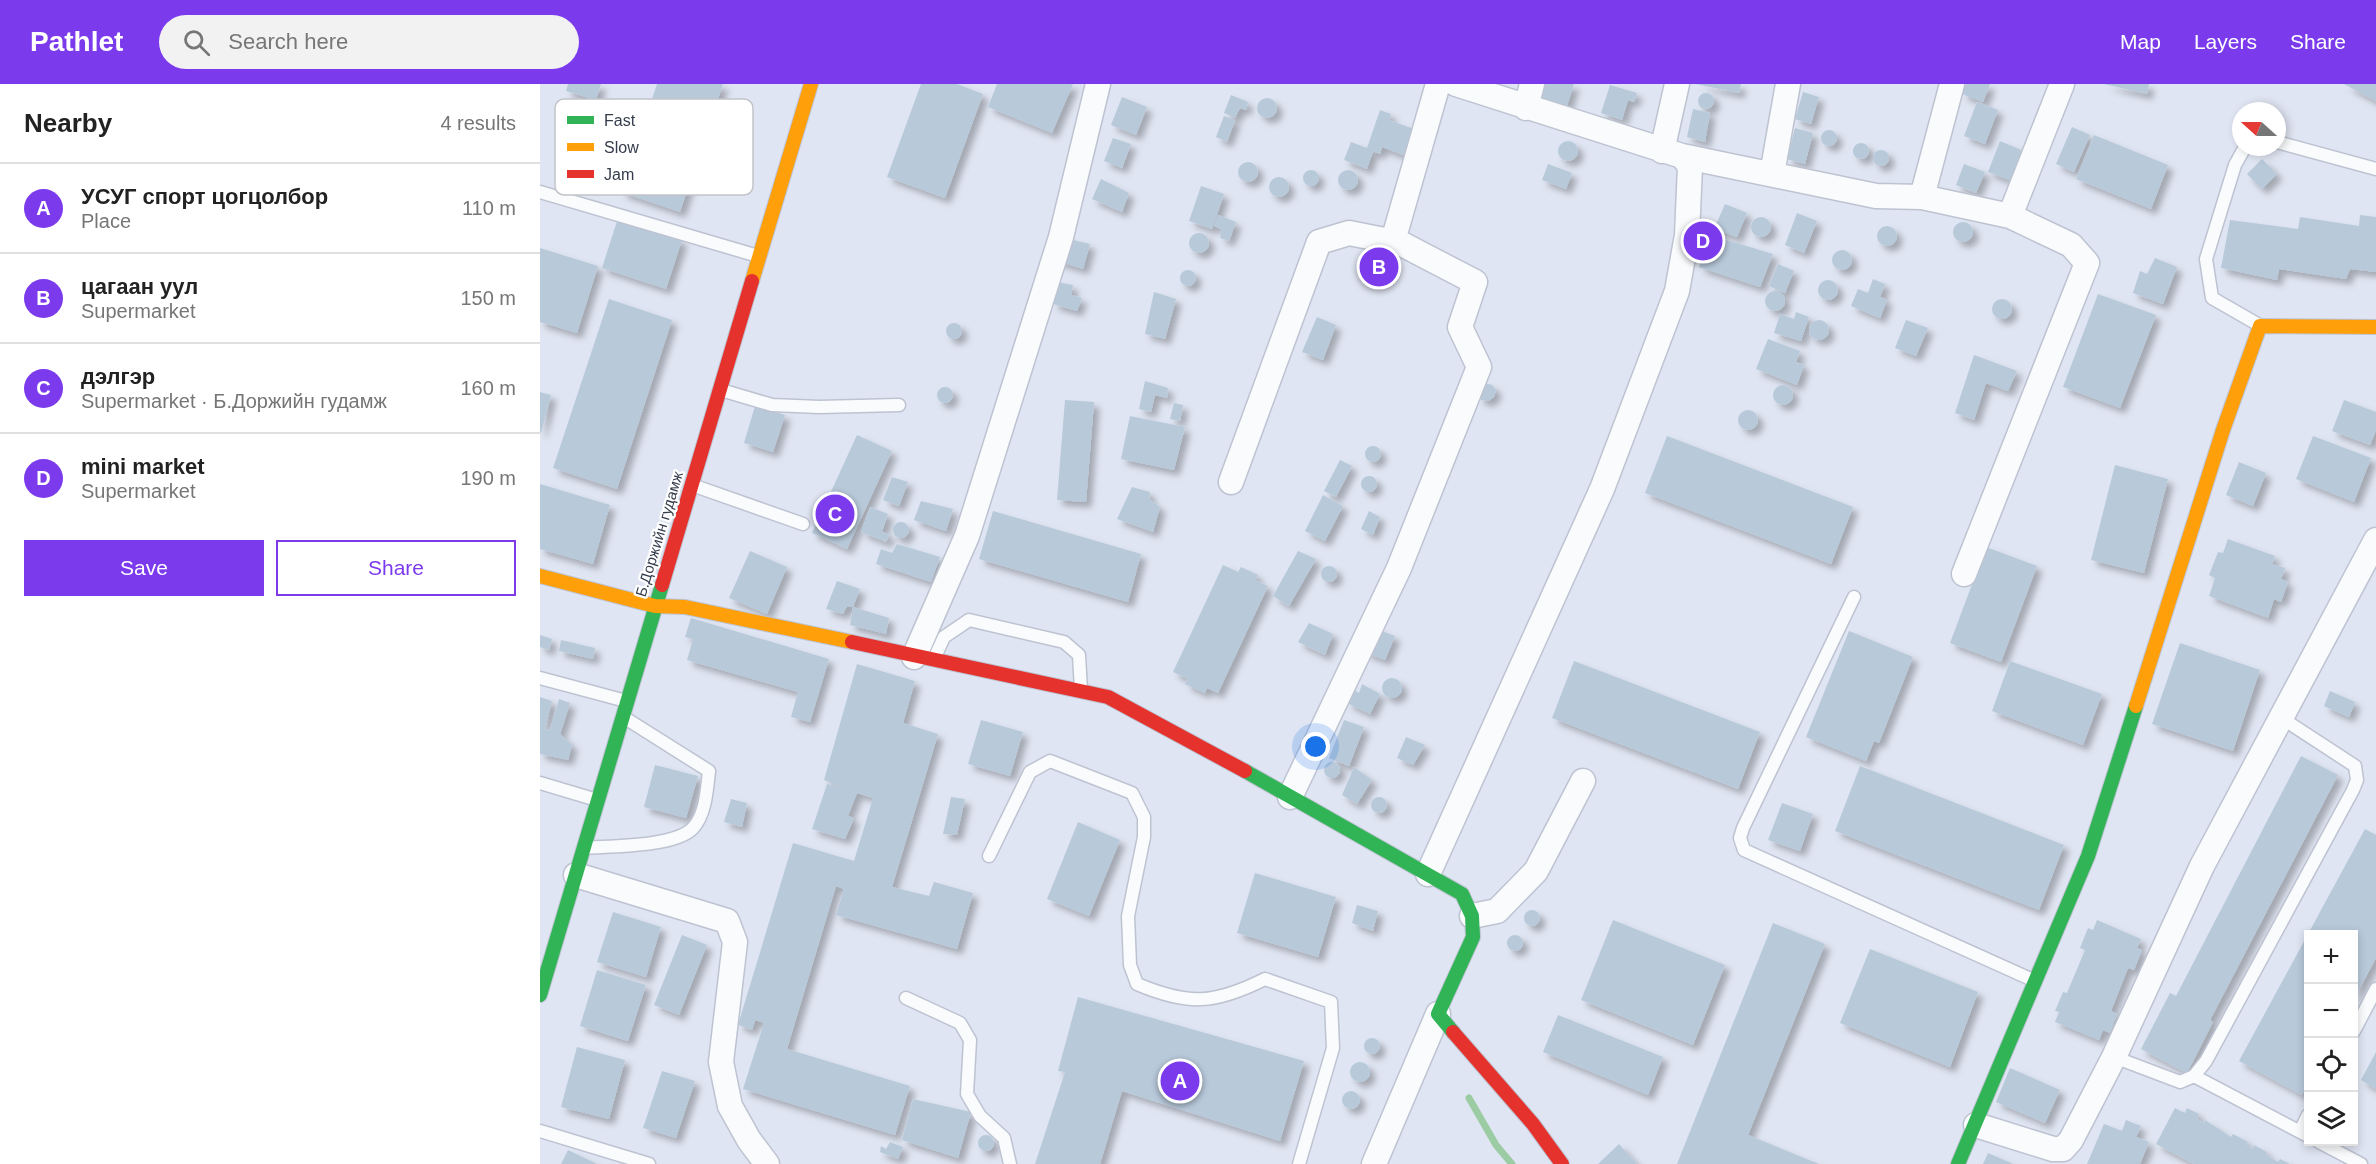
<!DOCTYPE html>
<meta charset="utf-8">
<style>
:root{--surface:#fff;--page:#f2f2f2;--text:#222;--muted:#767676;--line:#e0e0e0;--accent:#7c3aed}
body{margin:0;font-family:Arial,sans-serif;background:var(--page);color:var(--text)}
.controls{position:absolute;right:18px;bottom:18px;display:grid;overflow:hidden;border-radius:0px;box-shadow:0 3px 9px #0003}
.controls button{width:54px;height:54px;display:grid;place-items:center;padding:0;border:0;border-bottom:2px solid var(--line);background:var(--surface);color:var(--text);font:30px sans-serif}
.compass{position:absolute;left:1692px;top:18px;width:54px;height:54px;border-radius:50%;background:var(--surface);box-shadow:0 3px 9px #0003;rotate:291deg}
.you{position:absolute;left:776px;top:663px;width:21px;height:21px;margin:-15px;border:4px solid #fff;border-radius:50%;background:#1a73e8;box-shadow:0 0 0 9px #1a73e833}
.badge{display:grid;place-items:center;width:39px;height:39px;border-radius:50%;background:var(--accent);color:#fff;font-size:20px;font-weight:700}
.pin{position:absolute;translate:-50% -50%;border:3px solid #fff;box-shadow:0 2px 6px #0006}
.list{margin:0;padding:0;list-style:none}
h2{display:flex;justify-content:space-between;align-items:center;height:78px;margin:0;padding:0 24px;font-size:26px}
h2 small{font-size:20px;font-weight:400;color:var(--muted)}
.list li{display:grid;grid-template-columns:39px 1fr auto;gap:18px;align-items:center;box-sizing:border-box;height:90px;padding:0 24px;border-top:2px solid var(--line)}
.list b{display:block;font-size:22px;white-space:nowrap}
.list p{margin:0;font-size:20px;white-space:nowrap;color:var(--muted)}
.list em{font-size:20px;font-style:normal;color:var(--muted)}
.actions{display:flex;gap:12px;padding:18px 24px}
.actions a{flex:1;padding:14px 0;border:2px solid var(--accent);border-radius:0px;text-align:center;font-size:21px;color:var(--accent)}
.actions .main{background:var(--accent);color:#fff}
.icon{flex:none;width:33px;height:33px;fill:none;stroke:currentColor;stroke-width:2;stroke-linecap:round;stroke-linejoin:round}
.map{position:relative;flex:none;width:1836px;height:1080px;overflow:hidden}
header{display:flex;align-items:center;gap:36px;box-sizing:border-box;height:84px;padding:0 30px;background:var(--accent);color:#fff}
header strong{font-size:28px}
nav{display:flex;gap:33px;margin-inline-start:auto;font-size:21px}
.search{width:420px;height:54px;background:var(--page);display:flex;align-items:center;gap:15px;box-sizing:border-box;padding:0 21px;border-radius:33px;color:var(--muted);font-size:22px}
main{display:flex}
aside{flex:1;background:var(--surface)}
.map>svg:first-child{display:block}
.lines{fill:none;stroke-linecap:round;stroke-linejoin:round}
.stream{stroke:#9ccca4;stroke-width:7}
.building{fill:#b8c9da;filter:url(#shadow)}
.lane-casing{stroke:#bdc3d1;stroke-width:15}
.street-casing{stroke:#bdc3d1;stroke-width:27}
.fast-casing{stroke:#bdc3d1;stroke-width:16}
.slow-casing{stroke:#bdc3d1;stroke-width:16}
.jam-casing{stroke:#bdc3d1;stroke-width:16}
.lane{stroke:#fafbfd;stroke-width:12}
.street{stroke:#fafbfd;stroke-width:24}
.fast{stroke:#30b455;stroke-width:14}
.slow{stroke:#ff9f0a;stroke-width:14}
.jam{stroke:#e5322d;stroke-width:14}
.labels{text-anchor:middle;dominant-baseline:central;stroke-width:4.5;stroke-linejoin:round;paint-order:stroke}
.street-label{font-size:15px;fill:#353c4c;stroke:#fff}
.key{fill:#fff;stroke:#c2c4c9;stroke-width:1.5}
.key-label{font-size:16px;fill:#353c4c}
</style>
<header>
<strong>Pathlet</strong>
<div class="search"><svg class="icon" aria-label="search" viewBox="0 0 24 24"><circle cx="10" cy="10" r="6"/><path d="M15 15l6 6"/></svg>Search here</div>
<nav><a>Map</a><a>Layers</a><a>Share</a></nav>
</header>
<main>
<aside>
<h2>Nearby<small>4 results</small></h2>
<ul class="list">
<li><span class="badge">A</span><div><b>УСУГ спорт цогцолбор</b><p>Place</p></div><em>110 m</em></li>
<li><span class="badge">B</span><div><b>цагаан уул</b><p>Supermarket</p></div><em>150 m</em></li>
<li><span class="badge">C</span><div><b>дэлгэр</b><p>Supermarket · Б.Доржийн гудамж</p></div><em>160 m</em></li>
<li><span class="badge">D</span><div><b>mini market</b><p>Supermarket</p></div><em>190 m</em></li>
</ul>
<div class="actions"><a class="main">Save</a><a>Share</a></div>
</aside>
<div class="map">
<svg width="1836" height="1080" viewBox="0 0 1836 1080">
<defs>
<filter id="shadow"><feDropShadow dx="5.5" dy="5.5" stdDeviation="3" flood-color="#0004"/></filter>
</defs>
<rect width="100%" height="100%" fill="#dfe5f2"/>
<g class="lines">
<path class="stream" d="M929 1014 956 1061 972 1080"/>
</g>
<path class="building" d="M28 0H61L56 16 26 7Z
M117 0H183L140 128 81 108Z
M381 0H417L443 10 405 114 347 93Z
M457 0H533L512 49 448 23Z
M1006 0H1034L1027 22 1002 14Z
M1156 0H1201L1199 9Z
M1426 0H1450L1443 18 1422 10Z
M1564 0H1609L1607 10Z
M1804 0H1836V17Z
M1070 1 1097 9 1094 18 1088 16 1082 36 1061 29Z
M1263 8 1279 13 1271 40 1255 35Z
M1158 17a8 8 0 1 1 16 0a8 8 0 1 1-16 0Z
M691 11 708 18 706 26 700 24 695 34 684 29Z
M582 13 607 23 596 51 571 41Z
M717 24a10 10 0 1 1 20 0a10 10 0 1 1-20 0Z
M1437 18 1458 26 1445 60 1424 52Z
M1153 25 1170 29 1165 58 1147 53Z
M840 26 851 30 849 36 874 45 866 72 842 63 840 70 833 67 827 85 804 76 811 58 827 64Z
M684 32 695 36 687 58 676 53Z
M1532 43 1550 51 1534 88 1516 80Z
M1255 44 1273 49 1265 80 1247 75Z
M1281 54a8 8 0 1 1 16 0a8 8 0 1 1-16 0Z
M1554 51 1628 81 1611 125 1536 95Z
M573 54 591 60 582 84 564 77Z
M1460 57 1486 68 1475 98 1448 88Z
M1018 67a10 10 0 1 1 20 0a10 10 0 1 1-20 0Z
M1313 67a8 8 0 1 1 16 0a8 8 0 1 1-16 0Z
M1333 74a8 8 0 1 1 16 0a8 8 0 1 1-16 0Z
M1722 75 1737 90 1722 105 1707 90Z
M698 88a10 10 0 1 1 20 0a10 10 0 1 1-20 0Z
M1008 80 1032 89 1026 105 1002 96Z
M1424 80 1445 88 1436 109 1416 101Z
M763 94a8 8 0 1 1 16 0a8 8 0 1 1-16 0Z
M798 96a10 10 0 1 1 20 0a10 10 0 1 1-20 0Z
M729 103a10 10 0 1 1 20 0a10 10 0 1 1-20 0Z
M561 95 589 109 582 128 552 115Z
M661 102 684 110 672 145 649 137Z
M1185 120 1207 129 1197 153 1174 145Z
M1257 129 1277 137 1264 169 1245 161Z
M678 131 696 138 689 157 680 154 682 145 674 142Z
M1820 131 1836 133V188L1810 185 1806 195 1739 185 1737 196 1681 184 1690 136 1758 145 1760 133 1819 142Z
M1211 143a10 10 0 1 1 20 0a10 10 0 1 1-20 0Z
M78 134 142 156 126 205 62 184Z
M1413 148a10 10 0 1 1 20 0a10 10 0 1 1-20 0Z
M1337 152a10 10 0 1 1 20 0a10 10 0 1 1-20 0Z
M649 159a10 10 0 1 1 20 0a10 10 0 1 1-20 0Z
M1170 151 1233 170 1220 203 1159 183Z
M521 153 550 160 543 185 514 176Z
M0 164 58 182 37 249 0 238Z
M1292 176a10 10 0 1 1 20 0a10 10 0 1 1-20 0Z
M1615 174 1637 183 1623 220 1593 209 1600 187 1607 190Z
M1238 180 1254 187 1245 209 1229 202Z
M640 194a8 8 0 1 1 16 0a8 8 0 1 1-16 0Z
M1333 195 1345 200 1340 213 1347 216 1340 234 1311 222 1318 205 1328 209Z
M1278 206a10 10 0 1 1 20 0a10 10 0 1 1-20 0Z
M517 198 533 201 531 211 542 214 537 227 513 220Z
M1225 217a10 10 0 1 1 20 0a10 10 0 1 1-20 0Z
M614 208 636 215 625 255 605 250Z
M1558 210 1616 231 1580 324 1523 303Z
M69 215 132 236 77 405 13 384Z
M1452 225a10 10 0 1 1 20 0a10 10 0 1 1-20 0Z
M1256 228 1269 233 1261 257 1234 249 1240 230 1254 235Z
M777 233 796 241 783 276 762 268Z
M1366 236 1388 244 1376 272 1355 264Z
M1269 246a10 10 0 1 1 20 0a10 10 0 1 1-20 0Z
M406 247a8 8 0 1 1 16 0a8 8 0 1 1-16 0Z
M1228 255 1260 267 1256 278 1264 281 1257 301 1216 285Z
M1434 271 1477 287 1468 307 1446 299 1434 336 1415 329Z
M605 297 628 304 627 314 615 311 611 328 599 325Z
M945 299 952 301 956 306 954 313 948 317 941 316 938 310Z
M1233 311a10 10 0 1 1 20 0a10 10 0 1 1-20 0Z
M397 311a8 8 0 1 1 16 0a8 8 0 1 1-16 0Z
M0 308 11 311 1 349 0 348Z
M525 316 554 318 546 418 517 416Z
M1804 316 1836 328V346L1830 361 1792 347Z
M634 319 643 321 640 337 630 335Z
M215 322 245 331 233 368 204 359Z
M1198 336a10 10 0 1 1 20 0a10 10 0 1 1-20 0Z
M590 332 645 343 634 386 581 375Z
M317 351 352 367 307 465 272 449Z
M1127 352 1313 423 1291 480 1105 409Z
M1773 352 1831 374 1814 418 1756 395Z
M825 370a8 8 0 1 1 16 0a8 8 0 1 1-16 0Z
M800 376 812 382 796 413 784 407Z
M1699 378 1726 389 1713 422 1686 411Z
M1575 381 1628 395 1604 489 1551 476Z
M821 400a8 8 0 1 1 16 0a8 8 0 1 1-16 0Z
M352 393 368 398 359 422 343 416Z
M0 400 70 421 53 480 0 465Z
M592 403 610 408 609 415 620 423 613 448 577 435Z
M783 411 803 422 785 457 765 447Z
M381 417 413 425 406 447 374 436Z
M330 423 348 430 342 448 350 450 346 458 321 448Z
M453 427 601 470 588 518 439 475Z
M829 427 840 433 833 451 821 445Z
M353 446a8 8 0 1 1 16 0a8 8 0 1 1-16 0Z
M1688 455 1735 472 1732 480 1745 484 1741 495 1748 498 1741 518 1734 515 1728 534 1669 512 1675 494 1669 491 1678 468 1683 469Z
M357 460 400 473 391 498 336 480 341 465 352 469Z
M1446 463 1497 482 1461 578 1410 559Z
M210 467 247 483 227 530 189 514Z
M758 467 776 475 749 522 733 512Z
M683 481 698 488 701 483 718 491 715 496 728 502 678 609 667 604 665 609 645 600 648 595 633 588Z
M781 490a8 8 0 1 1 16 0a8 8 0 1 1-16 0Z
M297 497 320 505 313 523 307 522 303 530 286 525Z
M313 523 349 534 346 550 310 541Z
M151 534 289 575 270 638 251 633 258 608 147 576 153 555 145 553Z
M769 539 793 550 785 571 758 558Z
M834 544 855 552 845 576 824 568Z
M1309 547 1373 573 1339 659 1334 657 1326 677 1266 653Z
M0 551 12 555 9 566 0 563Z
M21 556 55 564 53 575 19 567Z
M1640 559 1720 586 1693 667 1612 640Z
M1034 577 1220 648 1198 705 1012 634Z
M1470 577 1562 610 1543 661 1452 627Z
M317 580 375 597 363 639 398 650 352 803 389 812 394 798 433 809 417 865 296 831 304 805 296 802 247 965 370 1002 355 1051 203 1005 224 939 215 936 212 946 198 941 253 759 314 777 333 714 317 709 308 732 314 734 305 755 272 745 287 700 305 705 284 696Z
M842 604a10 10 0 1 1 20 0a10 10 0 1 1-20 0Z
M822 600 840 610 830 630 807 619 812 605 819 609Z
M1790 607 1815 618 1809 633 1784 622Z
M0 613 12 617 5 645 10 646 19 615 30 619 20 650 32 661 28 676 0 670Z
M441 636 483 648 470 692 428 680Z
M804 636 824 643 809 682 789 674Z
M866 653 885 661 873 681 857 674Z
M1761 672 1798 691 1670 936 1673 938 1647 989 1601 965 1630 909 1636 912Z
M784 686a8 8 0 1 1 16 0a8 8 0 1 1-16 0Z
M115 681 158 692 146 734 104 723Z
M1320 682 1524 761 1499 826 1295 747Z
M814 683 832 696 817 720 802 711Z
M831 721a8 8 0 1 1 16 0a8 8 0 1 1-16 0Z
M411 713 425 715 417 751 403 750Z
M191 715 207 719 202 743 184 738Z
M1242 719 1273 730 1260 767 1228 756Z
M538 738 580 756 549 832 507 815Z
M1825 745 1836 751V874L1814 915V850H1768V998L1762 1011 1699 977Z
M715 789 796 813 778 873 697 849Z
M817 821 838 827 833 847 812 839Z
M984 834a8 8 0 1 1 16 0a8 8 0 1 1-16 0Z
M73 828 121 843 106 893 57 878Z
M1073 836 1185 881 1153 961 1041 916Z
M1557 836 1601 855 1597 864 1602 866 1594 886 1588 884 1571 927 1577 930 1570 949 1563 946 1559 956 1515 938 1519 928 1515 927 1523 908 1527 909 1545 866 1540 864 1548 844 1553 846Z
M1233 839 1285 860 1208 1051 1279 1080H1137Z
M967 859a8 8 0 1 1 16 0a8 8 0 1 1-16 0Z
M142 851 167 861 139 931 114 921Z
M1330 865 1438 908 1410 983 1300 939Z
M57 886 106 901 88 957 40 942Z
M538 913 764 977 740 1057 582 1007 560 1080H495L525 988 518 987Z
M1018 931 1123 973 1108 1011 1003 968Z
M824 962a8 8 0 1 1 16 0a8 8 0 1 1-16 0Z
M37 963 85 976 69 1035 21 1023Z
M1836 968V1005L1821 996Z
M810 988a10 10 0 1 1 20 0a10 10 0 1 1-20 0Z
M1470 984 1520 1006 1505 1039 1456 1018Z
M122 987 155 997 136 1054 103 1044Z
M802 1016a9 9 0 1 1 18 0a9 9 0 1 1-18 0Z
M373 1015 431 1028 418 1074 362 1056Z
M1635 1024 1645 1029 1647 1024 1659 1030 1657 1035 1664 1039 1665 1036 1691 1053 1693 1050 1708 1058 1706 1061 1713 1065 1714 1061 1727 1068 1726 1071 1738 1078 1740 1075 1750 1080H1654L1616 1060Z
M1586 1036 1601 1042 1596 1053 1609 1058 1600 1080H1547L1564 1040 1582 1047Z
M438 1059a8 8 0 1 1 16 0a8 8 0 1 1-16 0Z
M350 1058 363 1063 358 1075 340 1068 341 1062 346 1065Z
M1079 1060 1097 1080H1058Z
M28 1066 57 1080H21Z
M1448 1069 1473 1080H1443Z"/>
<g class="lines">
<defs>
<path id="lane" d="M1737 58 1836 85
M1705 63 1695 81 1666 175 1672 214 1719 241
M0 108 218 172
M181 306 232 321 279 323 359 321
M152 401 263 440
M1314 513 1203 744 1200 754 1204 766 1495 897
M394 575 404 553 429 536 524 558 539 571 541 606
M0 594 86 617
M0 699 57 716
M45 764C71 762 135 763 153 744 166 730 167 704 169 687L85 634
M449 772 490 688 510 677 592 709 604 733V753L588 832 590 881 597 900C649 922 675 920 725 895L791 918 793 964 759 1080
M366 914 420 939 430 956 427 1010 440 1032 464 1054 470 1080
M1814 947 1836 905
M1574 973 1640 998 1654 992 1666 977 1813 706 1817 696 1815 682 1743 635
M1654 992 1768 1052
M0 1047 109 1080
M1760 1047 1768 1031
M1779 1058 1821 1080"/>
<path id="street" d="M916 0 1142 72 1336 112 1382 113 1470 132 1531 161 1547 179 1424 490
M986 24 992 0
M1122 67 1137 0
M1232 90 1248 0
M1382 113 1412 0
M1470 132 1522 0
M853 157 898 0
M691 398 779 158 809 149 860 159 935 198 920 243 939 283 859 484 750 713
M374 573 427 452 521 153 558 0
M888 790 1062 405 1137 207 1147 151 1150 82 1142 72
M36 791 187 837 195 858 181 978 190 1022 209 1056 227 1080
M932 832 957 827 996 787 1043 697
M1436 1041 1513 1065H1523L1531 1056 1574 973 1662 782 1836 456
M834 1080 898 930"/>
<path id="fast" d="M705 687 922 810 932 832 933 853 898 930 913 948
M0 911 122 501
M1418 1080 1548 772 1596 622"/>
<path id="slow" d="M212 197 271 0
M0 492 115 522 145 523 312 558
M1596 622 1683 346 1720 242 1836 243"/>
<path id="jam" d="M122 501 212 197
M312 558 568 613 705 687
M913 948 993 1040 1022 1080"/>
</defs>
<use href="#lane" class="lane-casing"/>
<use href="#street" class="street-casing"/>
<use href="#fast" class="fast-casing"/>
<use href="#slow" class="slow-casing"/>
<use href="#jam" class="jam-casing"/>
<use href="#lane" class="lane"/>
<use href="#street" class="street"/>
<use href="#fast" class="fast"/>
<use href="#slow" class="slow"/>
<use href="#jam" class="jam"/>
</g>
<g class="labels">
<g class="street-label">
<text transform="translate(119 450) rotate(-73)">Б.Доржийн гудамж</text>
</g>
</g>
<rect x="15" y="15" width="198" height="96" rx="9" class="key"/>
<rect x="27" y="32" width="27" height="8" fill="#30b455"/>
<rect x="27" y="59" width="27" height="8" fill="#ff9f0a"/>
<rect x="27" y="86" width="27" height="8" fill="#e5322d"/>
<g class="key-label">
<text x="64" y="42">Fast</text>
<text x="64" y="69">Slow</text>
<text x="64" y="96">Jam</text>
</g>
</svg>
<div class="controls">
<button>+</button>
<button>−</button>
<button><svg class="icon" aria-label="locate" viewBox="0 0 24 24"><circle cx="12" cy="12" r="6"/><path d="M12 2v4M12 18v4M2 12h4M18 12h4"/></svg></button>
<button><svg class="icon" aria-label="layers" viewBox="0 0 24 24"><path d="M12 4l9 5-9 5-9-5zM3 14l9 5 9-5"/></svg></button>
</div>
<svg class="compass" viewBox="-18 -18 36 36"><path d="M0-13l5 13h-10z" fill="#e53935"/><path d="M0 13l5-13h-10z" fill="#767676"/></svg>
<div class="you"></div>
<div class="pin badge" style="left:640px;top:997px">A</div>
<div class="pin badge" style="left:839px;top:183px">B</div>
<div class="pin badge" style="left:295px;top:430px">C</div>
<div class="pin badge" style="left:1163px;top:157px">D</div>
</div>
</main>
